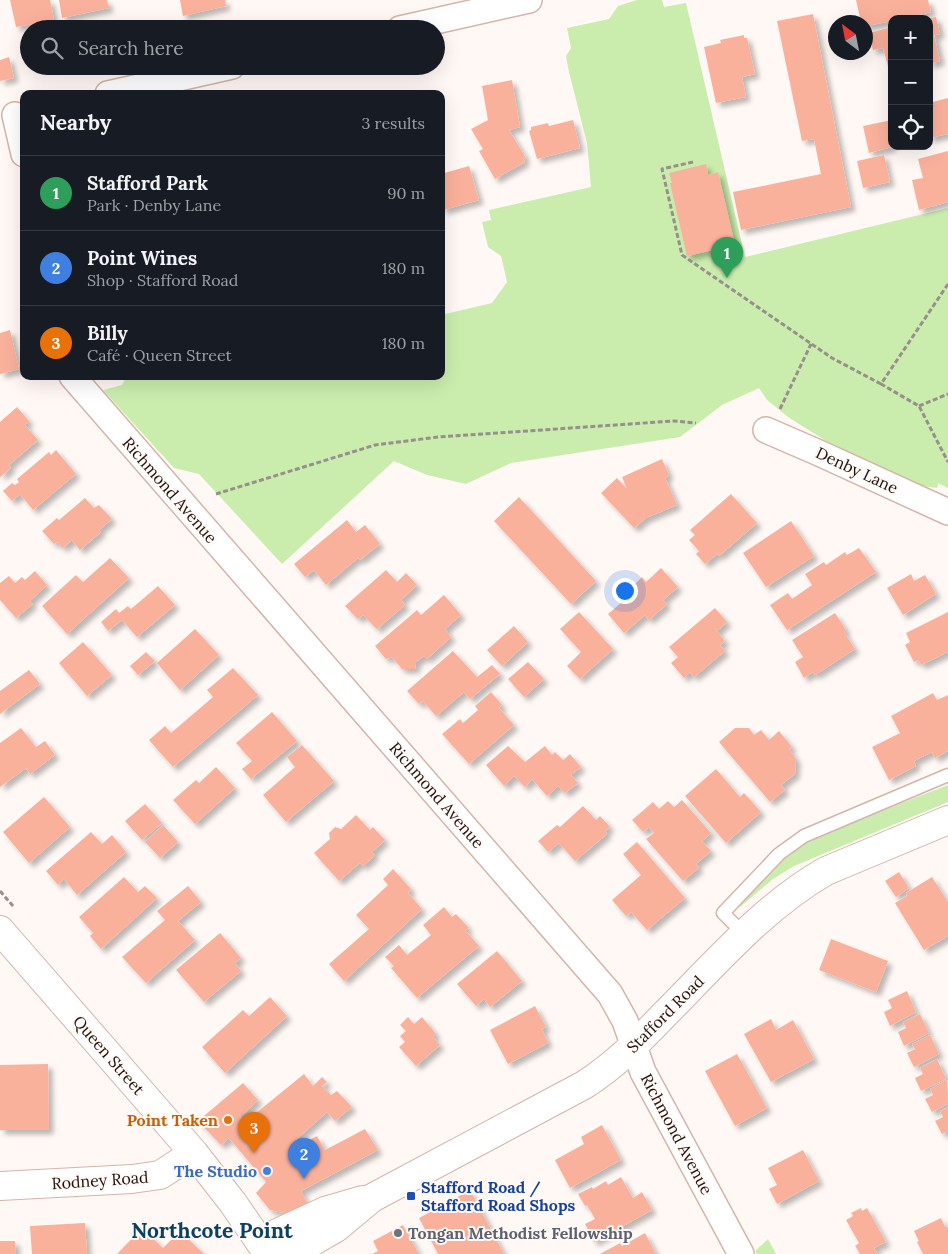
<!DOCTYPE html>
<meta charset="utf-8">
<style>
:root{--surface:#171b24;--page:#242831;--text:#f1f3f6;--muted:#9ea1a6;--line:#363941;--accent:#2563eb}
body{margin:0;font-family:Lora,serif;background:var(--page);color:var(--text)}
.controls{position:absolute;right:15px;top:15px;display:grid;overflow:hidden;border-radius:10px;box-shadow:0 5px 20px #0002}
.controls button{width:45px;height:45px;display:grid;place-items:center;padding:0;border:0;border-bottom:1px solid var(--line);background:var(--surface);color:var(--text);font:25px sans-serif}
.compass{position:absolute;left:828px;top:15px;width:45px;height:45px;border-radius:50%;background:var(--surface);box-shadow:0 5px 20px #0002;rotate:328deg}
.you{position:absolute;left:624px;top:590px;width:18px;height:18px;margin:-12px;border:4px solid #fff;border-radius:50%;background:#1a73e8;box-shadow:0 0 0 8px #1a73e833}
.badge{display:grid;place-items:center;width:32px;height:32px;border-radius:50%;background:var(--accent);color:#fff;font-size:16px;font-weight:700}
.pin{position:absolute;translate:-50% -41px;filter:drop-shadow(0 1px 2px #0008)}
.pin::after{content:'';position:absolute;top:26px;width:18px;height:15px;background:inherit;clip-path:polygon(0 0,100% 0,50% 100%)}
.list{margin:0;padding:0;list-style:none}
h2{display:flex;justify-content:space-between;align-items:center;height:65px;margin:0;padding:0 20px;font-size:21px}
h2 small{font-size:16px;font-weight:400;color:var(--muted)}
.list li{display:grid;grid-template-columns:32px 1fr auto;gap:15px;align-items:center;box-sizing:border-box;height:75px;padding:0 20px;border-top:1px solid var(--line)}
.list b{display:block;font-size:19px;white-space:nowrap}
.list p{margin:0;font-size:16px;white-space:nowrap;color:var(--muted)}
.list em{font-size:16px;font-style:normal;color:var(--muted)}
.icon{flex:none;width:28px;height:28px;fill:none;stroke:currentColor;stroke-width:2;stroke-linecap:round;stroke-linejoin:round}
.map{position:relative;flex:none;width:948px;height:1254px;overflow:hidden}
.search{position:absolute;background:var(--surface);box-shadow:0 5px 20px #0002;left:20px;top:20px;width:425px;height:55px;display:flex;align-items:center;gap:12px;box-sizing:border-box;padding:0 18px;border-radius:28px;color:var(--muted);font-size:19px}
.panel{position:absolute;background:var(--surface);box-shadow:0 5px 20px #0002;left:20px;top:90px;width:425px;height:290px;border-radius:10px}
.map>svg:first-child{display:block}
.green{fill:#caedae}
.building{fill:#fab19c;filter:url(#shadow)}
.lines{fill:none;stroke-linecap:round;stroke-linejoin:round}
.service-casing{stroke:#d5b4a9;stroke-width:15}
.minor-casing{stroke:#d5b4a9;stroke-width:28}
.tertiary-casing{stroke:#d5b4a9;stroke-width:30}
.path{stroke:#988f8c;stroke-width:3;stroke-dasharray:5 2.5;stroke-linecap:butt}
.service{stroke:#fff;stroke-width:12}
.minor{stroke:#fff;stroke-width:25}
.tertiary{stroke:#fff;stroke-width:28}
.food-dot{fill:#e8710a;stroke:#fff8f5;stroke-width:2}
.shop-dot{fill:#3f7fe0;stroke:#fff8f5;stroke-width:2}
.transit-dot{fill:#1a4fb4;stroke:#fff8f5;stroke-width:2}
.worship-dot{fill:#6b7280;stroke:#fff8f5;stroke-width:2}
.labels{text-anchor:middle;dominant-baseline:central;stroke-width:4;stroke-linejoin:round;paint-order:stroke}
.street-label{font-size:16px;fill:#1d120e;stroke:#fff8f5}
.food-label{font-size:16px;font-weight:bold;fill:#c56008;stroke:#fff8f5;text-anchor:end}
.shop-label{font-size:16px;font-weight:bold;fill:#366cbe;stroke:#fff8f5;text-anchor:end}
.transit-label{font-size:16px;font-weight:bold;fill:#164399;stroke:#fff8f5;text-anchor:start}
.worship-label{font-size:16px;font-weight:bold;fill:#5b616d;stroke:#fff8f5;text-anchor:start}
.district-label{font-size:21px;font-weight:bold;fill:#084264;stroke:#fff8f5}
</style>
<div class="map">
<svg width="948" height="1254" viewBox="0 0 948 1254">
<defs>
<filter id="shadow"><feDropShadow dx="4.5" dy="4.5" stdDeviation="2.5" flood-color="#0004"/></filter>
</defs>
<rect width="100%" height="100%" fill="#fff8f5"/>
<path class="green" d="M637 0H662L664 7 686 3 745 257 948 208V488L938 483 937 488 901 483 861 463 788 417 767 400 759 388 722 405 680 437 511 463 466 484 427 475 394 461 282 564 199 474 174 468 103 390 122 385 127 376H441V315L492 303 507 282 501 256 488 247 482 222 491 220 489 210 591 187 587 143 569 72 566 56 571 48 567 28 609 19 618 6Z
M948 785V802L794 866 773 879 740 907 737 905 787 852 809 839Z
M768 1239 776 1254H757L755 1251Z"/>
<path class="building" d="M10 0H50L54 20 16 27Z
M59 0H107L109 8 62 18Z
M180 0H225L226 6 183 16Z
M856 0H928L931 12 901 19H892V21L866 26V22H861Z
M813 14 851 207 741 230 733 192 821 174 814 139 802 141 777 21Z
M936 17 940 34 934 35 940 61 929 64V18Z
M892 27V65L888 66 883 48 873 50 869 33Z
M744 35V38H747L755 74 742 77 746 97 716 103 704 47 721 43 720 40Z
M9 57 14 78 0 81V60Z
M512 80 520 127 509 130 526 158 523 159 525 162 495 179 479 151 483 149 471 129 488 120 482 86Z
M948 98V134L929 138V103Z
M573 120 580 148 537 159 529 131 531 130V127L548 123 549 126Z
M892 120V147L869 153 863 126Z
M948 151V202L919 210 912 180 923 178 918 159Z
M884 155 890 182 863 188 857 161Z
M706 164 708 175 718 172 735 245 687 256 670 183H672L669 173Z
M469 166 479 200 443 210 441 204V174Z
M10 330 19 369 0 374V333Z
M17 407 29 421 25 425 38 440 9 465 11 468 0 477V422Z
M56 450 76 474 33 510 20 494 12 501 3 491 12 483 15 485 19 482 17 479 49 452 51 455Z
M662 459 669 475 665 478 677 505 646 518 634 528 601 493 617 478 627 489 622 477Z
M731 494 757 523 719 556 717 554 705 564 696 554 699 551 689 540 695 535 690 530Z
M519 497 596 581 571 604 494 521Z
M85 498 94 508 99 505 112 519 99 530 101 532 80 550 72 540 63 548 57 542 54 544 42 531 57 518 59 520Z
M347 520 356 532 365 525 380 544 360 560 358 558 326 585 314 570 305 577 294 564Z
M791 521 814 556 766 587 743 553Z
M859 548 876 572 787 630 770 605 788 593 792 599 812 585 805 574 824 562 826 565 845 552 847 555Z
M110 558 129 578 67 634 42 606 76 575 83 582Z
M661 568 678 587 663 600 667 604 649 620 645 615 624 633 608 614 635 591 632 587 642 577 646 582Z
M386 570 397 582 406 573 417 585 401 600 405 605 377 629 363 615 358 619 345 606Z
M35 571 47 585 30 601 33 604 16 618 0 600V583L9 576 15 583 22 577 25 580Z
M911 574 914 581 925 575 936 594 903 615 887 588Z
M158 586 175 605 137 637 122 620 108 631 101 622 116 609 119 613 128 606 131 609Z
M444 595 461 615 445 629 451 637 427 659 424 656 416 662 415 669H402L392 657 386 659 375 646 417 610 421 615Z
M715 608 727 622 717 631 725 641 720 645 725 651 694 677 690 672 684 678 671 663 678 657 669 647Z
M579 612 613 649 580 679 567 666 581 652 560 629Z
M948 612V652L921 665 919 660 914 662 905 645 910 642 906 633Z
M835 613 846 630 844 632 855 649 815 675 813 672 804 678 795 662 803 657 792 640Z
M514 626 528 642 502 666 487 650Z
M195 629 219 655 180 690 157 663Z
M83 642 112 675 87 696 59 663Z
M453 651 477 677 492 665 500 674 470 699 464 692 436 716 423 701 419 704 407 691Z
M146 652 155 661 138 675 130 666Z
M528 662 544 679 524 697 508 679Z
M233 668 258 695 173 767 149 740 165 726 171 733 213 697 207 690Z
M29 670 40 684 0 714V691Z
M491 692 502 705 499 708 514 725 469 764 442 734 460 719 463 723 478 710 475 706Z
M933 693 937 700 948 695V751L935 758 932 752 914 761 916 766 889 780 872 747 900 733 891 716Z
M272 712 297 741 251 779 242 769 252 761 236 743Z
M21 728 36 747 45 741 55 755 30 774 26 768 0 787V743Z
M735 728H749L754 735 761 730 769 740 779 731 792 747 789 749 796 759 795 774 781 785 785 790 770 802 719 742Z
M302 745 334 781 286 822 263 795 295 767 287 757Z
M508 746 525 762 545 746 552 755 555 752 563 760 570 754 581 767 571 775 578 783 565 793 558 786 547 796 532 779 525 787 514 776 504 786 486 765Z
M216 767 235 788 195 824 173 800 196 780 199 783Z
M716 769 740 797 744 793 761 812 726 843 685 796Z
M44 797 70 827 29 863 3 832Z
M682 800 711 833 702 841 711 851 696 864 699 868 683 881 646 839 654 833 649 827 643 832 632 820 653 802 659 809 668 801 674 807Z
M145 804 162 823 142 840 125 821Z
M583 806 596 820 600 816 610 827 605 831 607 834 575 861 559 843 548 852 538 841 557 825 560 827Z
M356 815 370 830 373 827 385 840 372 852 375 855 363 866 360 863 339 881 314 853 330 839 329 833 335 827 341 829Z
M163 825 178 842 160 858 145 842Z
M91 832 102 844 112 835 126 852 77 895 64 879 58 885 46 871Z
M637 842 685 898 647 930 631 912 626 916 612 900 641 875 623 854Z
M393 869 411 889 408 893 422 909 344 981 329 964 369 929 356 915 388 885 383 879Z
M899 872 909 888 896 897 885 881Z
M124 877 138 892 145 886 157 898 101 949 90 936 93 933 79 917Z
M932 877 948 902V936L924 950 895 903 907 896 906 893Z
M188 886 201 902 178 921 195 940 146 983 122 957 165 920 157 911Z
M444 907 452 917 456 914 469 928 465 930 479 946 417 998 391 968 394 966 385 957 399 945 407 955 431 935 423 925Z
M220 933 241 958 235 963 241 971 204 1002 176 970Z
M831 939 888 961 876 992 819 970Z
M497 951 522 981 490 1007 484 999 476 1006 457 984Z
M907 991 916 1012 890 1026 884 1012 892 1008 888 1000Z
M270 997 287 1016 225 1073 202 1047 243 1010 249 1016Z
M535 1006 546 1027 542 1029 548 1043 508 1064 490 1030Z
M920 1014 929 1033 904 1046 898 1032 906 1028 903 1022Z
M408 1017 414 1024 422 1017 436 1034 433 1037 440 1045 416 1066 399 1047 405 1042 400 1036 406 1031 400 1025Z
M771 1019 776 1030 793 1020 814 1059 771 1082 744 1034Z
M930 1035 939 1054 914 1067 907 1053 915 1049 912 1044Z
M737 1054 767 1108 735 1126 705 1071Z
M937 1059 946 1079 921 1091 915 1078 923 1074 920 1068Z
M48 1064 49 1130H0V1065Z
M304 1074 313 1086 322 1077 327 1082 322 1086 331 1095 337 1091 352 1107 335 1121 327 1112 291 1144 294 1148 317 1136 325 1150 365 1129 378 1150 301 1191 308 1204 289 1214 270 1210 256 1193 266 1182 229 1138 221 1145 198 1121 243 1083 258 1100 240 1117 247 1123 238 1131 244 1138 263 1120 256 1113Z
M947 1080 948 1104 932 1112 925 1099 933 1095 930 1089Z
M948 1107V1131L942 1134 935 1121 943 1117 940 1111Z
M602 1125 621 1160 570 1188 555 1160 584 1144 581 1137Z
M803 1150 819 1181 777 1204 769 1189 777 1185 768 1168Z
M621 1177 633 1198 642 1192 652 1210 594 1242 585 1224 595 1219 587 1205 585 1206 578 1194 592 1187 593 1189 606 1181 608 1185Z
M470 1190 504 1254H438L419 1218Z
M861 1208 862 1211 867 1208 886 1242 874 1248 878 1254H860L855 1246 859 1243 846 1220 853 1216 851 1213Z
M941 1218 945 1227 947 1226 948 1229V1254H923L917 1242 919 1241 914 1231Z
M85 1223 87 1254H32L30 1226Z
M403 1225 419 1254H372L378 1251 373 1241Z
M142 1228 163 1248 180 1231 204 1254H117Z
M645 1233 656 1254H600L620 1243 622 1246Z
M0 1241H15L16 1254H0Z"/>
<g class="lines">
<defs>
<path id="service" d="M744 934 723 913 779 854 804 836 948 775"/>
<path id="minor" d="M400 29 529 0
M108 94 232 66
M15 115 24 154
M72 376 610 994 625 1021 643 1072 741 1254
M766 430 819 453 948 512"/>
<path id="tertiary" d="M0 930 194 1153 233 1203 268 1254
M0 1186 132 1179 160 1175 194 1153
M260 1241 325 1211 363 1200
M291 1254 336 1228 372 1198 584 1085C614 1066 639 1041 664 1015 715 964 763 907 826 871L948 820"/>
</defs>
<use href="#service" class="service-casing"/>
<use href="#minor" class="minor-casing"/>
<use href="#tertiary" class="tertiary-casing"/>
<path class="path" d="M693 162 662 169 682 255 832 358 881 384
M948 284 881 384 919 406 948 462
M919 406 948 394
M780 409 811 344
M216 494 375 445 438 437 674 421 696 423
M0 891 13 906"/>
<use href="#service" class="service"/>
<use href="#minor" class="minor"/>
<use href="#tertiary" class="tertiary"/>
</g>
<circle class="food-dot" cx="228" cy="1120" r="5"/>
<circle class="shop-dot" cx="267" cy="1171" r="5"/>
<rect class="transit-dot" x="406" y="1191" width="10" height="10" rx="2.5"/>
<circle class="worship-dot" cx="398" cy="1233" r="5"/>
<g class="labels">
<g class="street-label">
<text transform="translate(857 470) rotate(25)">Denby Lane</text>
<text transform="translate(170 490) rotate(49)">Richmond Avenue</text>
<text transform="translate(437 795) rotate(49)">Richmond Avenue</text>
<text transform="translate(665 1014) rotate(-45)">Stafford Road</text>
<text transform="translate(109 1055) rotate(49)">Queen Street</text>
<text transform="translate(677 1134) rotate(62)">Richmond Avenue</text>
<text transform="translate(100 1180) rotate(-4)">Rodney Road</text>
</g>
<g class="food-label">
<text x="218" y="1120">Point Taken</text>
</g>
<g class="shop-label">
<text x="257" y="1171">The Studio</text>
</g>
<g class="transit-label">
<text x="421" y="1187">Stafford Road /<tspan x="421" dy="18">Stafford Road Shops</tspan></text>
</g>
<g class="worship-label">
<text x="408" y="1233">Tongan Methodist Fellowship</text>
</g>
<g class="district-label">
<text x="212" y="1230">Northcote Point</text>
</g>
</g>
</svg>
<div class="controls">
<button>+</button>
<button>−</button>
<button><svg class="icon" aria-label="locate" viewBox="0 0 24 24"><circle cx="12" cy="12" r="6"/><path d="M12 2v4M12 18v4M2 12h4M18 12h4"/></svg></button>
</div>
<svg class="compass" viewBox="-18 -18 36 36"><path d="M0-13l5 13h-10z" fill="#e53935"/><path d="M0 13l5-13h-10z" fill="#9ea1a6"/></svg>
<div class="you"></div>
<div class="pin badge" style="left:727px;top:278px;background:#2e9e5b">1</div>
<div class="pin badge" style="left:304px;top:1179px;background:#3f7fe0">2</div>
<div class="pin badge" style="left:254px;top:1153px;background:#e8710a">3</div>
<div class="search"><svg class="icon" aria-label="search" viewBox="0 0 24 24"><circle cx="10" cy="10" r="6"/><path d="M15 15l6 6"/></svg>Search here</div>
<section class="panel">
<h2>Nearby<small>3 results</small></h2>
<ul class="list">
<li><span class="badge" style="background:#2e9e5b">1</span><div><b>Stafford Park</b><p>Park · Denby Lane</p></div><em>90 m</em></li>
<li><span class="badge" style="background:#3f7fe0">2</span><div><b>Point Wines</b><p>Shop · Stafford Road</p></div><em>180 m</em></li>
<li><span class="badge" style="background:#e8710a">3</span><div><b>Billy</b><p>Café · Queen Street</p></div><em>180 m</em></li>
</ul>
</section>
</div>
